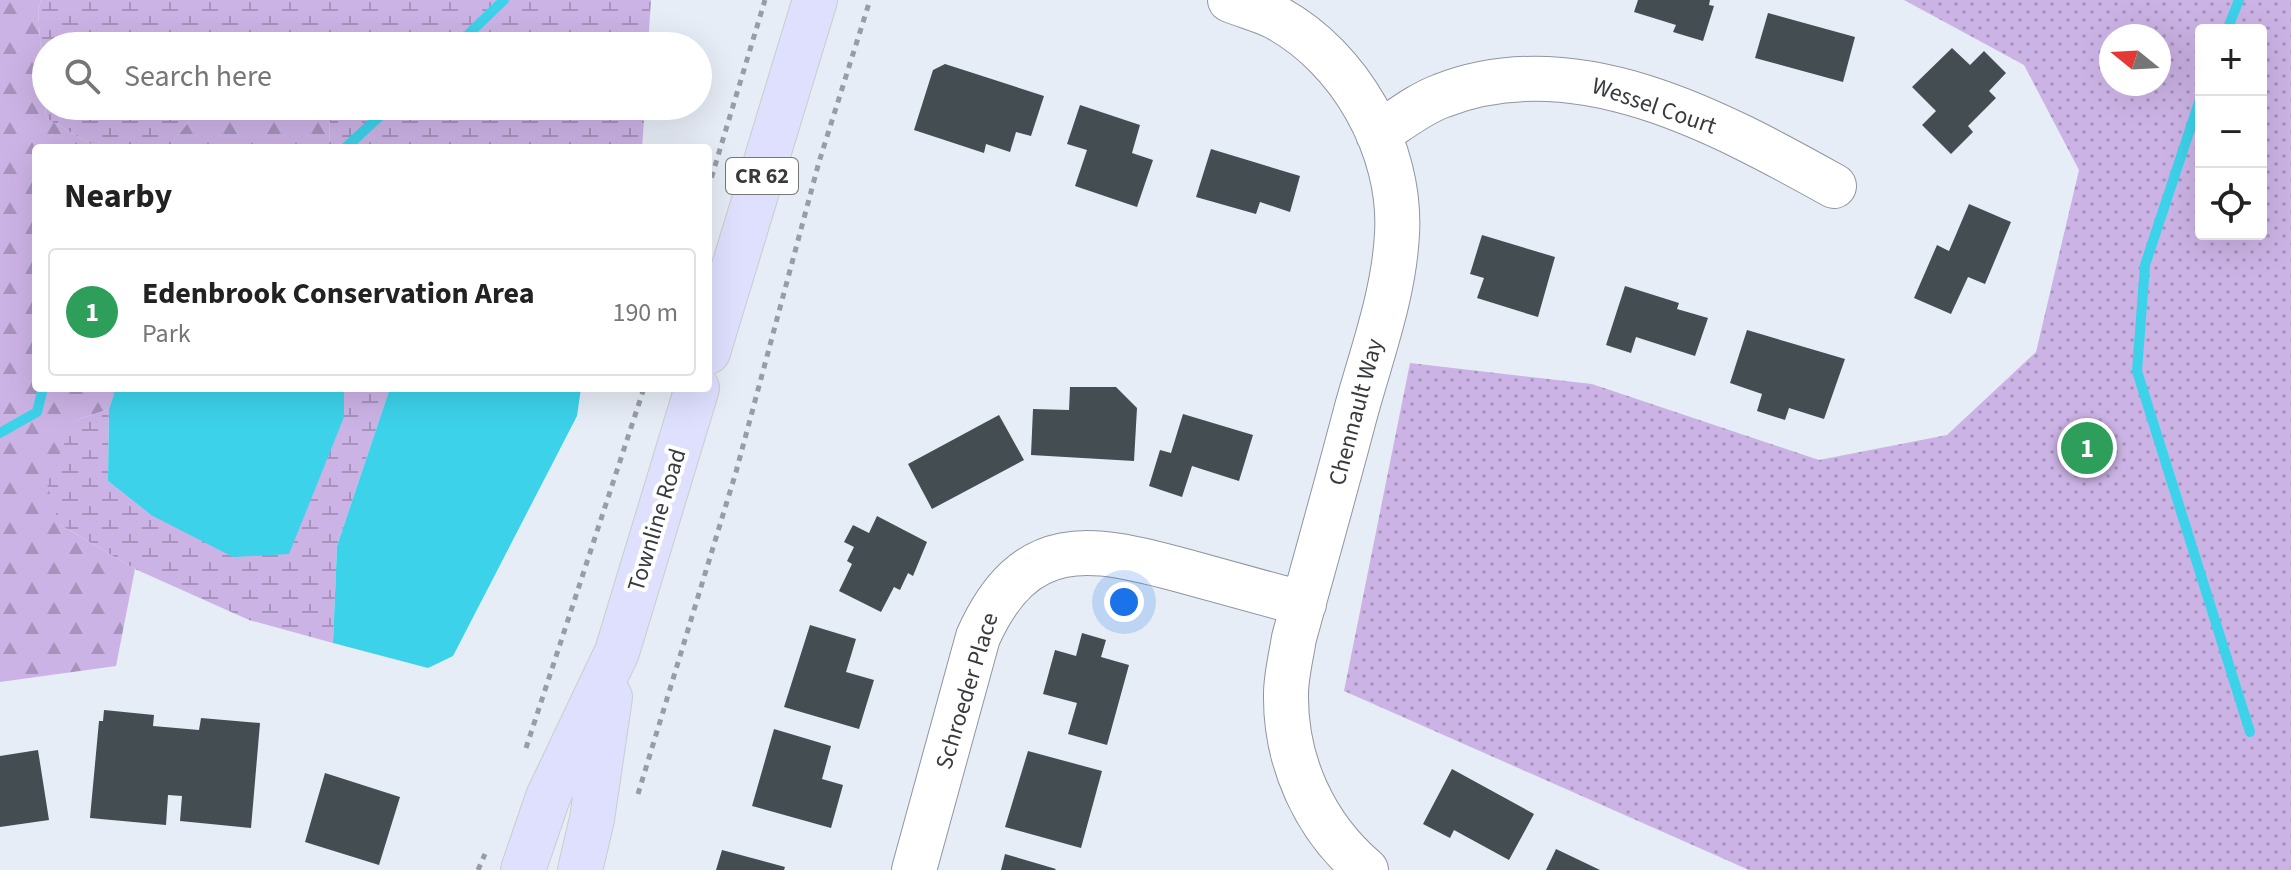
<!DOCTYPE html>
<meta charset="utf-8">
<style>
:root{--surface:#fff;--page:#f2f2f2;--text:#222;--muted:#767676;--line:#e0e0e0;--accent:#ea580c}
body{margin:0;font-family:"Source Sans 3",sans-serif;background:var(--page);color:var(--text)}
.controls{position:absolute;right:24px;top:24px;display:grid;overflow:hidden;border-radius:8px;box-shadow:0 8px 32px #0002}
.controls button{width:72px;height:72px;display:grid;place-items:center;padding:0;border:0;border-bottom:2px solid var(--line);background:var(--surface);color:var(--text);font:40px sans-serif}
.compass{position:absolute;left:2099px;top:24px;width:72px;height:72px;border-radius:50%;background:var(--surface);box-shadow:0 8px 32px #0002;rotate:288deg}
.you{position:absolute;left:1124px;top:602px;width:28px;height:28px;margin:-20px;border:6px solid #fff;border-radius:50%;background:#1a73e8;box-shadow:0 0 0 12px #1a73e833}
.badge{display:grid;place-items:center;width:52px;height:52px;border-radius:50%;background:var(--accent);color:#fff;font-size:26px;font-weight:700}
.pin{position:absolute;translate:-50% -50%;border:4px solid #fff;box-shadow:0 2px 8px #0006}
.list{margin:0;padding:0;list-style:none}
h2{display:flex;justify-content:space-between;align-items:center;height:104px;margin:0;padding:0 32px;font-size:34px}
h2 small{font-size:26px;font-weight:400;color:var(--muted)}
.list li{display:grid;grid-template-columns:52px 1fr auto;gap:24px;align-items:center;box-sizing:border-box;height:128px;margin:0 16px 16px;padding:0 16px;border:2px solid var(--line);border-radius:8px}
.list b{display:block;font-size:30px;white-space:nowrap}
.list p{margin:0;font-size:26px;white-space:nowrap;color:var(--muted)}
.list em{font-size:26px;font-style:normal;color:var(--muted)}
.icon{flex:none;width:44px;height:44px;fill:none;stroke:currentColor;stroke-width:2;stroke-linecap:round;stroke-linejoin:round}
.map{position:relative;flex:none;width:2291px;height:870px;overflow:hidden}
.search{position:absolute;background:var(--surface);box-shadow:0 8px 32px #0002;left:32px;top:32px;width:680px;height:88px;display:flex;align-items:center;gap:20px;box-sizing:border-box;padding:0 28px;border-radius:44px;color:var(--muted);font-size:30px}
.panel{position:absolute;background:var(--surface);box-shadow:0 8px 32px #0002;left:32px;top:144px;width:680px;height:248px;border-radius:8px}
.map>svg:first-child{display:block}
.forest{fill:url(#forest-firs)}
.wetland{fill:url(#wetland-marsh)}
.park{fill:url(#park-dots);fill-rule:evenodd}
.water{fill:#3cd2ea}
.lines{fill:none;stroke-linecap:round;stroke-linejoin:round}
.stream{stroke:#3cd2ea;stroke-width:10}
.building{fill:#444d52}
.minor-casing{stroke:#90959e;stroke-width:46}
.major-casing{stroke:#cbcccd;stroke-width:46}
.path{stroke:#989ca3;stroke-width:5;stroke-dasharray:6 6;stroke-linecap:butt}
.minor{stroke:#fff;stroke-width:44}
.major{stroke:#dfe0fe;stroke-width:44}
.labels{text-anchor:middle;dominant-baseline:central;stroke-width:8;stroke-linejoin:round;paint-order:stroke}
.shield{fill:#fff;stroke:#747678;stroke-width:2}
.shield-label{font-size:22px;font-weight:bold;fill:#383b3e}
.street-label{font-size:24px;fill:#383b3e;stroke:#fff}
</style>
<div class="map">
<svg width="2291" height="870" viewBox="0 0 2291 870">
<defs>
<pattern id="forest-firs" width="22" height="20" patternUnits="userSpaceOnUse" patternTransform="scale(2)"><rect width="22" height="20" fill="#ccb3e6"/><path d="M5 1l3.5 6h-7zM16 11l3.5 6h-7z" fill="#a793bc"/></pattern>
<pattern id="wetland-marsh" width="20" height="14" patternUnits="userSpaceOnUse" patternTransform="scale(2)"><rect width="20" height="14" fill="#ccb3e6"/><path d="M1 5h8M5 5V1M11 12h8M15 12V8" fill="none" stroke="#a793bc"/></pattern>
<pattern id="park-dots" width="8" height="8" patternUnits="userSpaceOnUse" patternTransform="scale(2)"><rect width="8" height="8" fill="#ccb3e6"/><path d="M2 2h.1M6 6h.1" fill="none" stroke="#a793bc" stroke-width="1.8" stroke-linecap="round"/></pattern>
</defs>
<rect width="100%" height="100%" fill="#e7edf7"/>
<path class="forest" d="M0 0H41L38 11 46 118 98 148H36V388H116L109 409 74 421 59 524 135 569 116 666 0 682Z
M201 106H316L330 118 329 148H168Z"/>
<path class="wetland" d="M41 0H651L648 46H46V106H201L168 148H98L46 118 38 11Z
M316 106H645L642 148H329L330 118Z
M344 388H390L337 546 333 643 249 620 135 569 59 524 47 484 74 421 109 409 108 481 151 515 344 417Z"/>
<path class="park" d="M1904 0H2291V870H1749L1344 691 1410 363 1592 384 1819 460 1947 435 2036 352 2079 170 2024 65ZM2201 30H2261V234H2201ZM2111 36H2159V84H2111Z"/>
<path class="water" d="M116 388H344V417L289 554 233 557 151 515 108 481 109 409Z
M390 388H581L577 416 453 656 428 668 333 643 337 546Z"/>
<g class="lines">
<path class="stream" d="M2227 30 2239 0
M456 46 504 0
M2201 96 2145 265 2137 371 2250 732
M345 148 391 106
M0 433 37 412 43 388"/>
</g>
<path class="building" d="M1638 0H1710L1709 5 1714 6 1703 41 1673 32 1676 25 1634 12Z
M1768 13 1855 37 1843 82 1755 58Z
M1952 48 1970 65 1984 51 2006 73 1989 91 1996 98 1968 126 1973 132 1951 154 1922 125 1936 111 1912 87Z
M945 64 1044 96 1031 136 1016 132 1010 152 986 144 984 153 914 130 933 70Z
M1080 105 1140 125 1132 153 1153 160 1137 207 1075 186 1087 150 1067 144Z
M1211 149 1300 176 1290 212 1260 202 1256 214 1196 197Z
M1969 204 2011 222 1985 284 1968 277 1951 314 1914 298 1937 245 1949 251Z
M1482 235 1555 257 1538 317 1477 298 1484 278 1470 274Z
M1625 286 1679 303 1677 309 1708 318 1695 356 1636 337 1631 353 1606 345Z
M1747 330 1845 359 1824 419 1789 408 1785 420 1757 411 1762 394 1730 383Z
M1070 387H1116L1137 408 1134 461 1031 455 1033 409 1069 410Z
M1183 414 1253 435 1239 481 1192 466 1182 497 1149 486 1160 450 1171 453Z
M999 415 1024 460 932 509 908 464Z
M877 516 927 542 913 576 908 573 900 590 894 587 881 612 839 591 852 564 847 561 854 547 844 542 853 525 869 533Z
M810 625 856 639 846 672 874 680 859 729 784 707Z
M1082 633 1106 640 1101 657 1129 665 1107 745 1068 734 1077 703 1043 694 1055 650 1076 656Z
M104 710 154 715 153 726 199 730 201 718 260 723 251 828 180 821 182 796 168 795 166 825 90 818 99 721H103Z
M774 729 831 746 822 779 843 785 831 828 752 806Z
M38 750 49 820 0 827V756Z
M1028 751 1102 771 1081 848 1005 827Z
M1452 769 1534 814 1509 860 1454 830 1450 838 1423 824Z
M325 773 400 797 379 865 305 842Z
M1556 849 1600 870H1546Z
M722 850 785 867 784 870H716Z
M1005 854 1056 869 1055 870H1001Z"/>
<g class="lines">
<defs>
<path id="minor" d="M1230 0C1245 6 1261 10 1275 17 1350 57 1402 149 1397 234 1394 294 1372 353 1356 411 1336 487 1315 562 1294 638 1291 657 1286 676 1286 694 1285 762 1315 827 1366 870
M1378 134C1398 121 1419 104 1441 96 1575 43 1719 122 1834 186
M914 870 978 637C1025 533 1089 545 1184 571 1224 582 1264 593 1304 604"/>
<path id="major" d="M708 352 815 0
M523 870 548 797 617 652 697 388
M580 870 592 819 610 697"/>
</defs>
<use href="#minor" class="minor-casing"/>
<use href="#major" class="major-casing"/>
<path class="path" d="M708 189 765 0
M526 748 644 388
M638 794 736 472 819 162 870 0
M478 870 485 854"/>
<use href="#minor" class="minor"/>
<use href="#major" class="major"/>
</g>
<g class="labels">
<rect class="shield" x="726" y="158" width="72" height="36" rx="6"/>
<g class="shield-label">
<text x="762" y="176">CR 62</text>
</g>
<g class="street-label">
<text transform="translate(1654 106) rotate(19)">Wessel Court</text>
<text transform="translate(1356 412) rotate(-75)">Chennault Way</text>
<text transform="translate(657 520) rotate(-73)">Townline Road</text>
<text transform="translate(967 691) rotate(-73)">Schroeder Place</text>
</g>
</g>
</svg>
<div class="controls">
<button>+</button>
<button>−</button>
<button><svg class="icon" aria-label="locate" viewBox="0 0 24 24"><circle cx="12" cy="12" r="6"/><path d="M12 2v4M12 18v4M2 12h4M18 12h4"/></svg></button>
</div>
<svg class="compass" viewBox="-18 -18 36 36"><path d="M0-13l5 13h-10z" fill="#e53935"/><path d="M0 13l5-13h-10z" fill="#767676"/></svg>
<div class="you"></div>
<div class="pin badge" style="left:2087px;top:448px;background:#2e9e5b">1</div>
<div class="search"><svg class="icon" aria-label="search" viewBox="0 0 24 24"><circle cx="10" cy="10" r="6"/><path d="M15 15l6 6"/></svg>Search here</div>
<section class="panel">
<h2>Nearby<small></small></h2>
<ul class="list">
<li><span class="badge" style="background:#2e9e5b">1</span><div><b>Edenbrook Conservation Area</b><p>Park</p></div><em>190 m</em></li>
</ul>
</section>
</div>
